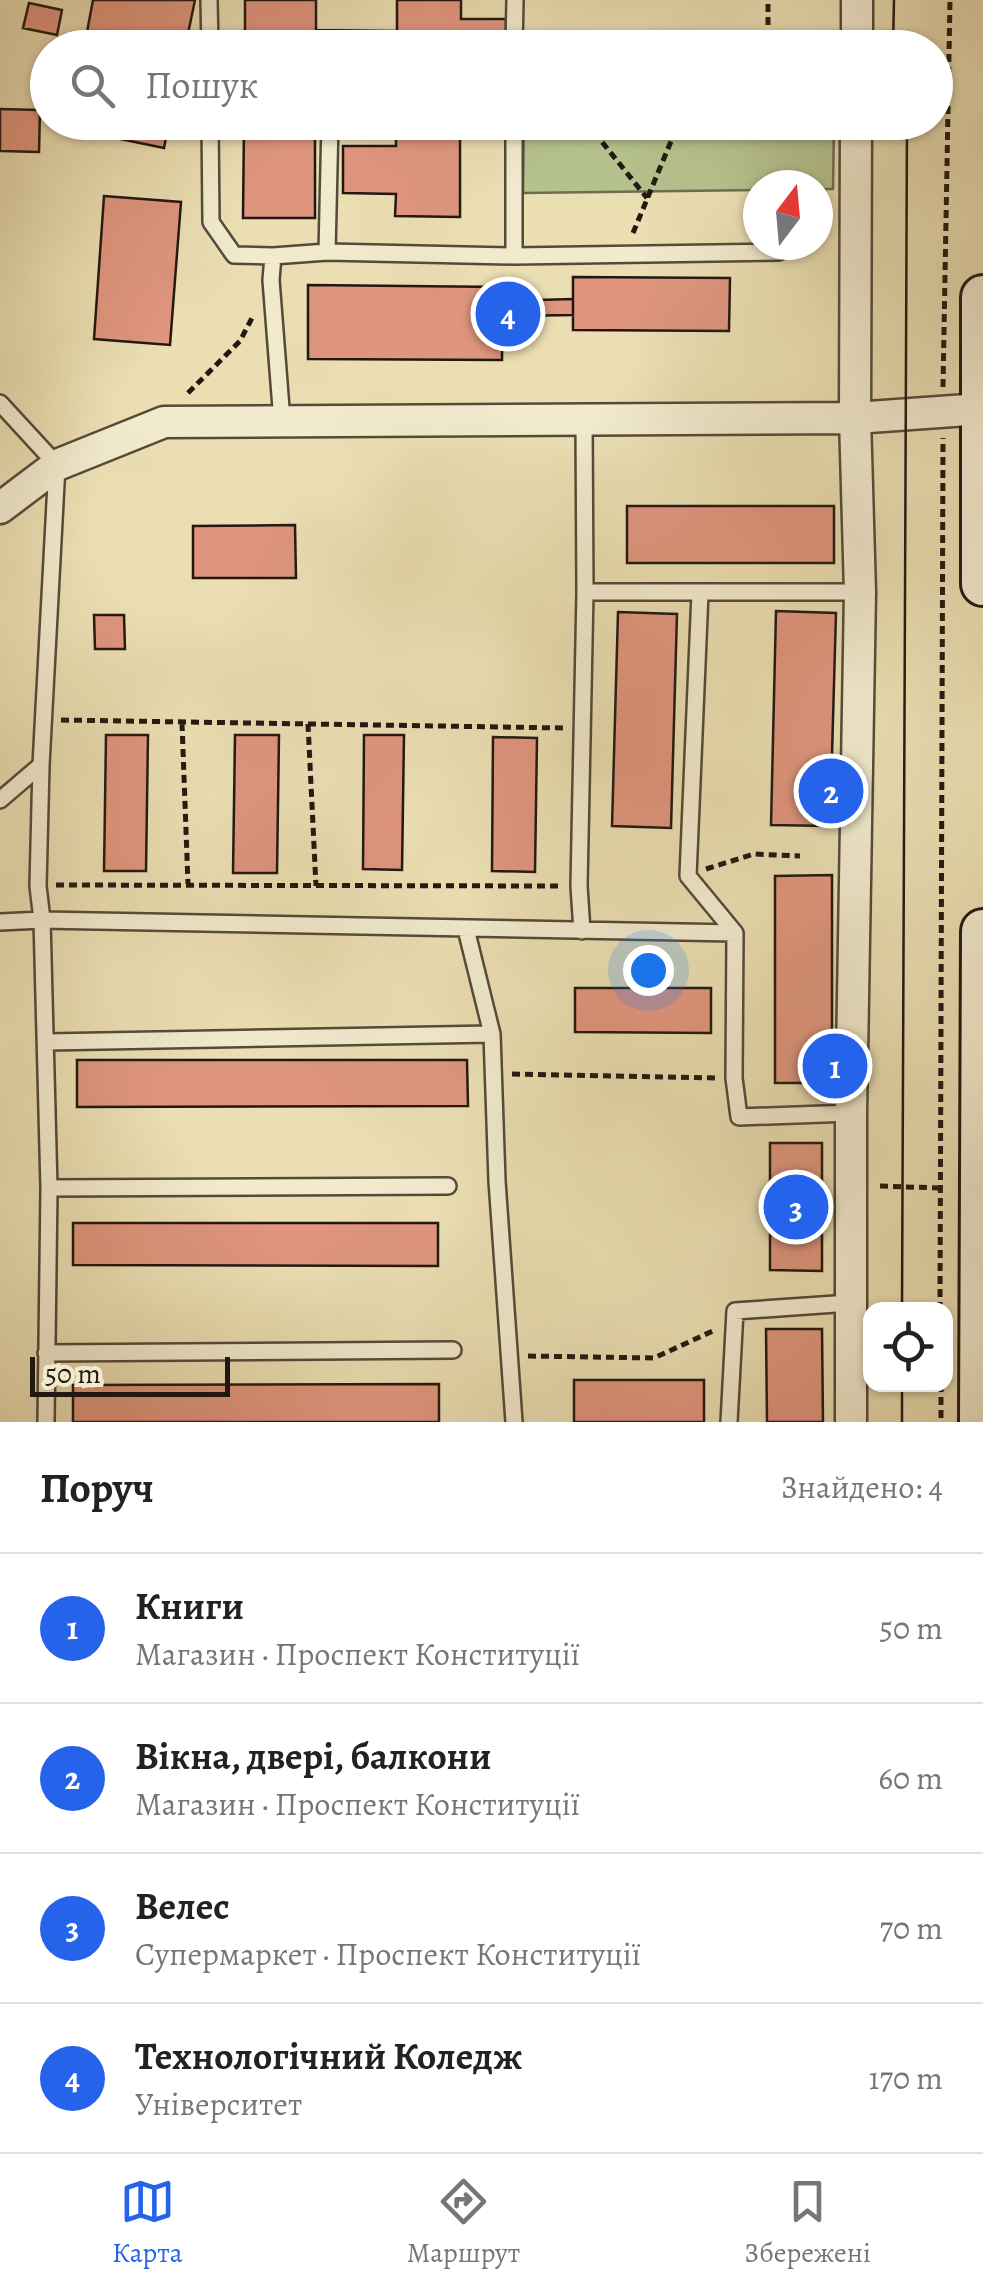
<!DOCTYPE html>
<html lang="uk">
<meta charset="utf-8">
<style>
:root{--surface:#fff;--page:#f2f2f2;--text:#222;--muted:#767676;--line:#e0e0e0;--accent:#2563eb}
body{margin:0;font-family:Alegreya,serif;background:var(--page);color:var(--text)}
.controls{position:absolute;right:30px;bottom:30px;display:grid;overflow:hidden;border-radius:20px;box-shadow:0 2px 8px #0004}
.controls button{width:90px;height:90px;display:grid;place-items:center;padding:0;border:0;border-bottom:2px solid var(--line);background:var(--surface);color:var(--text);font:50px sans-serif}
.compass{position:absolute;left:743px;top:170px;width:90px;height:90px;border-radius:50%;background:var(--surface);box-shadow:0 2px 8px #0004;rotate:16deg}
.scale{position:absolute;left:30px;bottom:25px;width:200px;box-sizing:border-box;padding-left:10px;border:5px solid #231811;border-top:0;font-size:28px;line-height:35px;white-space:nowrap;color:#231811;-webkit-text-stroke:8px #f1eacd;paint-order:stroke}
.you{position:absolute;left:648px;top:970px;width:35px;height:35px;margin:-25px;border:8px solid #fff;border-radius:50%;background:#1a73e8;box-shadow:0 0 0 15px #1a73e833}
.badge{display:grid;place-items:center;width:65px;height:65px;border-radius:50%;background:var(--accent);color:#fff;font-size:32px;font-weight:700}
.pin{position:absolute;translate:-50% -50%;border:5px solid #fff;box-shadow:0 2px 10px #0006}
.list{margin:0;padding:0;list-style:none}
h2{display:flex;justify-content:space-between;align-items:center;height:130px;margin:0;padding:0 40px;font-size:42px}
h2 small{font-size:32px;font-weight:400;color:var(--muted)}
.list li{display:grid;grid-template-columns:65px 1fr auto;gap:30px;align-items:center;box-sizing:border-box;height:150px;padding:0 40px;border-top:2px solid var(--line)}
.list b{display:block;font-size:38px;white-space:nowrap}
.list p{margin:0;font-size:32px;white-space:nowrap;color:var(--muted)}
.list em{font-size:32px;font-style:normal;color:var(--muted)}
.icon{flex:none;width:55px;height:55px;fill:none;stroke:currentColor;stroke-width:2;stroke-linecap:round;stroke-linejoin:round}
.map{position:relative;flex:none;width:983px;height:1422px;overflow:hidden}
.search{position:absolute;background:var(--surface);box-shadow:0 2px 8px #0004;left:30px;right:30px;top:30px;height:110px;display:flex;align-items:center;gap:25px;box-sizing:border-box;padding:0 35px;border-radius:55px;color:var(--muted);font-size:38px}
.sheet{height:730px;background:var(--surface)}
nav{display:flex;justify-content:space-around;align-items:center;box-sizing:border-box;height:140px;border-top:2px solid var(--line);background:var(--surface);font-size:28px;color:var(--muted)}
nav a{display:grid;justify-items:center;gap:5px}
nav .on{color:var(--accent)}
.map>svg:first-child{display:block}
.green{fill:#b5c28e;stroke:#6c6d50;stroke-width:2.5}
.building{fill:#df957e;stroke:#231811;stroke-width:2.5}
.lines{fill:none;stroke-linecap:round;stroke-linejoin:round}
.lane-casing{stroke:#554a39;stroke-width:20}
.street-casing{stroke:#554a39;stroke-width:35}
.secondary-casing{stroke:#231811;stroke-width:48}
.path{stroke:#231811;stroke-width:5;stroke-dasharray:8 5;stroke-linecap:butt}
.lane{stroke:#f1eacd;stroke-width:15}
.street{stroke:#f1eacd;stroke-width:30}
.secondary{stroke:#f1eacd;stroke-width:42}
.tram{stroke:#231811;stroke-width:2.5}
</style>
<div class="map">
<svg width="983" height="1422" viewBox="0 0 983 1422">
<rect width="100%" height="100%" fill="#eadeb2"/>
<filter id="stains"><feTurbulence type="fractalNoise" baseFrequency=".002" numOctaves="4"/><feColorMatrix values="0 0 0 0 .2 0 0 0 0 .09 0 0 0 0 .02 0 0 0 .5 -.17"/></filter>
<radialGradient id="worn" r=".72"><stop offset=".6" stop-color="#630" stop-opacity="0"/><stop offset="1" stop-color="#630" stop-opacity=".3"/></radialGradient>
<path class="green" d="M524 123H834L833 189H818V185H758V190L523 193Z"/>
<path class="building" d="M93 0H195L185 48H84Z
M245 0H316V30L397 31V0H461V19H506V48H245Z
M29 3 62 10 57 35 23 28Z
M0 109 40 110 39 152 0 151Z
M68 122H169L164 148 67 128Z
M244 122H315V218H243Z
M396 122H460V217L395 216 396 194 343 193V146H396Z
M104 196 181 202 170 345 94 339Z
M573 277 730 278 729 331 573 330Z
M308 285 503 287 502 360 308 359Z
M573 299V315L502 316V301Z
M627 506H834V563H627Z
M295 525 296 578H193V526Z
M776 611 836 613 830 826 771 825Z
M618 612 677 614 671 828 612 826Z
M94 615H124L125 649H95Z
M106 735H148L146 871H104Z
M235 735H279L277 873H233Z
M364 735H404L402 870 363 869Z
M493 737 537 738 535 872 492 871Z
M832 875V1083H775V876Z
M575 988H711V1033L575 1032Z
M77 1060H467L468 1106 77 1107Z
M770 1143H822V1271L770 1270Z
M73 1223H438V1266L73 1265Z
M766 1329H822L823 1422H767Z
M574 1380H704V1422H574Z
M439 1384V1422H73V1385Z"/>
<g class="lines">
<defs>
<path id="lane" d="M209 0 210 48
M514 48 515 0
M210 122 211 222 234 255 273 256
M327 252 330 122
M514 256V122
M0 403 57 465 41 765 38 886 42 920 735 933 734 1078 739 1117 851 1113
M282 421 271 280 273 256 327 252 514 256 779 252
M585 592H860
M700 593 688 876 735 933
M0 800 41 765
M0 922 42 920 49 1188 46 1422
M466 929 492 1034 497 1181 514 1422
M582 931 579 886 585 592 584 422
M46 1042 492 1034
M49 1188 448 1186
M46 1353 453 1350
M729 1422 735 1311 850 1303"/>
<path id="street" d="M857 48V0
M0 508 57 465 164 422 855 418 981 409
M851 1422V1113L860 592 855 418 856 122"/>
<path id="secondary" d="M983 297V584
M981 1422 983 931"/>
</defs>
<use href="#lane" class="lane-casing"/>
<use href="#street" class="street-casing"/>
<use href="#secondary" class="secondary-casing"/>
<path class="path" d="M532 38 768 36V0
M586 122 647 198
M633 233 679 122
M943 387 950 0
M188 393 240 341 252 318
M61 720 565 728
M182 723 188 884
M308 724 316 886
M706 869 754 854 800 856
M56 885 560 886
M512 1074 716 1078
M880 1186 939 1188
M940 1310 943 438
M528 1356 654 1358 715 1330
M941 1384V1422"/>
<use href="#lane" class="lane"/>
<use href="#street" class="street"/>
<use href="#secondary" class="secondary"/>
<path class="tram" d="M893 48 894 0
M902 1310 907 122
M902 1422V1384"/>
</g>
<rect width="100%" height="100%" filter="url(#stains)"/>
<rect width="100%" height="100%" fill="url(#worn)"/>
</svg>
<div class="controls">
<button><svg class="icon" aria-label="locate" viewBox="0 0 24 24"><circle cx="12" cy="12" r="6"/><path d="M12 2v4M12 18v4M2 12h4M18 12h4"/></svg></button>
</div>
<svg class="compass" viewBox="-18 -18 36 36"><path d="M0-13l5 13h-10z" fill="#e53935"/><path d="M0 13l5-13h-10z" fill="#767676"/></svg>
<div class="scale">50 m</div>
<div class="you"></div>
<div class="pin badge" style="left:835px;top:1066px">1</div>
<div class="pin badge" style="left:831px;top:791px">2</div>
<div class="pin badge" style="left:796px;top:1207px">3</div>
<div class="pin badge" style="left:508px;top:314px">4</div>
<div class="search"><svg class="icon" aria-label="search" viewBox="0 0 24 24"><circle cx="10" cy="10" r="6"/><path d="M15 15l6 6"/></svg>Пошук</div>
</div>
<section class="sheet">
<h2>Поруч<small>Знайдено: 4</small></h2>
<ul class="list">
<li><span class="badge">1</span><div><b>Книги</b><p>Магазин · Проспект Конституції</p></div><em>50 m</em></li>
<li><span class="badge">2</span><div><b>Вікна, двері, балкони</b><p>Магазин · Проспект Конституції</p></div><em>60 m</em></li>
<li><span class="badge">3</span><div><b>Велес</b><p>Супермаркет · Проспект Конституції</p></div><em>70 m</em></li>
<li><span class="badge">4</span><div><b>Технологічний Коледж</b><p>Університет</p></div><em>170 m</em></li>
</ul>
</section>
<nav>
<a class="on"><svg class="icon" aria-label="map" viewBox="0 0 24 24"><path d="M3 6l6-2 6 2 6-2v14l-6 2-6-2-6 2zM9 4v14M15 6v14"/></svg>Карта</a>
<a><svg class="icon" aria-label="directions" viewBox="0 0 24 24"><path d="M12 3l9 9-9 9-9-9zM9 14v-3h6M13 9l2 2-2 2"/></svg>Маршрут</a>
<a><svg class="icon" aria-label="saved" viewBox="0 0 24 24"><path d="M7 4h10v16l-5-4-5 4z"/></svg>Збережені</a>
</nav>
